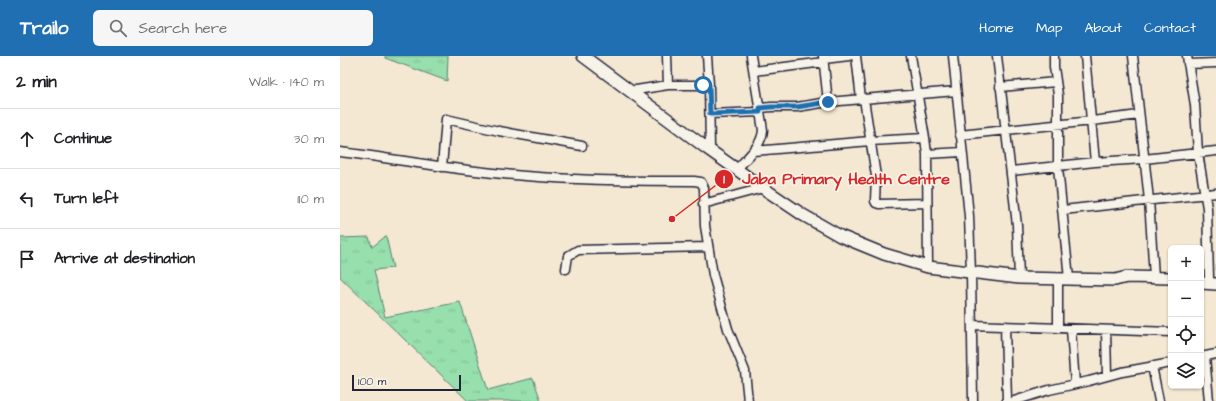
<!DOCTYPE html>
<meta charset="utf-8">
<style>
:root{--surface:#fff;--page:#f6f6f6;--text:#202124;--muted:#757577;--line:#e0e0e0;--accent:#1f6fb2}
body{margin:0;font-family:"Architects Daughter",sans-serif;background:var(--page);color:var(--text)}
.controls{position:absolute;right:12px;bottom:12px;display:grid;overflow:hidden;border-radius:6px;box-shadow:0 1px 3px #0004}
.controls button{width:36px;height:36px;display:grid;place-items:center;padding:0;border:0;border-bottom:1px solid var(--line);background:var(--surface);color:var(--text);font:20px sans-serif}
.scale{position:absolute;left:12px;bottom:10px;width:109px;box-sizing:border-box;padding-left:4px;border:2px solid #22223b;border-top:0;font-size:11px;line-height:14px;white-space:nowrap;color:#22223b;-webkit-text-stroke:3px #f7f3e8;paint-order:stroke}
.stop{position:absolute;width:12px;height:12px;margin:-9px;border:3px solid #1f6fb2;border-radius:50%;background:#fff}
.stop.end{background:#1f6fb2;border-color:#fff;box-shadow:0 1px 4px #0008}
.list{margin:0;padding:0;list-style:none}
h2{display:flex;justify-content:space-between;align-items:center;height:52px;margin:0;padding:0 16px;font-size:17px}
h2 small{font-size:13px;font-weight:400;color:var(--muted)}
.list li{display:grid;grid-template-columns:26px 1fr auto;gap:12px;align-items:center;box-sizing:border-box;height:60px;padding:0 16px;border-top:1px solid var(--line)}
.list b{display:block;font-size:15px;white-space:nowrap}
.list em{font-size:13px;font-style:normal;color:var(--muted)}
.icon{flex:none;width:22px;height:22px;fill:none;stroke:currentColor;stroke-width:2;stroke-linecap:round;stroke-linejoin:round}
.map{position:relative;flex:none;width:876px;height:345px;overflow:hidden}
header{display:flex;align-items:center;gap:24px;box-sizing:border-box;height:56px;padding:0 20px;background:var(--accent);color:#fff}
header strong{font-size:19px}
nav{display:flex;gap:22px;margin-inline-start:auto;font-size:14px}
.search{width:280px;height:36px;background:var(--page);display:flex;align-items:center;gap:10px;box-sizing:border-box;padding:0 14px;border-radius:6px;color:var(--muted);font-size:15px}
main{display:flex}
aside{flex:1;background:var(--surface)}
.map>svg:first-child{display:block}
.grass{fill:url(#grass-tufts);stroke:#5c8074}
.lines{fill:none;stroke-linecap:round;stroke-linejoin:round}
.street-casing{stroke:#22223b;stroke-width:11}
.secondary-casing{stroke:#22223b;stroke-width:14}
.street{stroke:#f7f3e8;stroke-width:8}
.secondary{stroke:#f7f3e8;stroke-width:11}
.route{stroke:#1f6fb2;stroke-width:5}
.leader{fill:none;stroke:#d62828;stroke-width:1.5}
.callout-dot{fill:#d62828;stroke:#f7f3e8;stroke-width:1.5}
.mark-label{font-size:12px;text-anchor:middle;font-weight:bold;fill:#fff}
.callout-label{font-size:16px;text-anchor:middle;font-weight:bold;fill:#d62828;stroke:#f7f3e8;stroke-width:3.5;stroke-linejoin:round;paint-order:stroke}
</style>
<header>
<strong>Trailo</strong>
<div class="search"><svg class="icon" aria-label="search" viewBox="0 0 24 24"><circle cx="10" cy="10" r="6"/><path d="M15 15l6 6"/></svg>Search here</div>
<nav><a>Home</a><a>Map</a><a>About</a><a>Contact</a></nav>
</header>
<main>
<aside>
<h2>2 min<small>Walk · 140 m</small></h2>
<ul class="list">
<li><svg class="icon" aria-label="ahead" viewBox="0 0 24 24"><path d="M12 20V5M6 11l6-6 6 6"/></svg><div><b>Continue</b></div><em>30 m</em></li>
<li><svg class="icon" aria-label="left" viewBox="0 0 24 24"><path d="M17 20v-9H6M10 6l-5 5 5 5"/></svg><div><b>Turn left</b></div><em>110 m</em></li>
<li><svg class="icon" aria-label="arrive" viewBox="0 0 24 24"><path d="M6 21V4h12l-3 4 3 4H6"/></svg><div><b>Arrive at destination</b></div></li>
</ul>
</aside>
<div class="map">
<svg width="876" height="345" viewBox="0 0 876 345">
<defs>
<pattern id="grass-tufts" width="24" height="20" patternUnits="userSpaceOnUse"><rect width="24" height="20" fill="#97dfad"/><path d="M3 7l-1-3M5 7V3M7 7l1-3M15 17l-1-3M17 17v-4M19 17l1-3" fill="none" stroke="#82bf96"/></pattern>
</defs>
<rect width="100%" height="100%" fill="#f4e8d2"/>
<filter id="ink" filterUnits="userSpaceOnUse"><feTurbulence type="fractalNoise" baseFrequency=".025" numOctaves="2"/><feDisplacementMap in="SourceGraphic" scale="8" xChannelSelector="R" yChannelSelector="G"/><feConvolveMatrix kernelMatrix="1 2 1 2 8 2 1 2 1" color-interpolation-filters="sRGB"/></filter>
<g filter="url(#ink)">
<path class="grass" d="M45 0H108L107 25 45 2Z
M46 180 53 212 34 214 45 261 120 246 148 334 193 322 201 345H128L0 221V182L29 181 32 191Z"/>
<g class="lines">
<defs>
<path id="street" d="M327 0 328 29
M483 0 488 46
M516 0 521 43
M571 0 585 82 587 98 588 211
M613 0 629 160 631 217 633 345
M657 0 677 169 679 222
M714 0V11L718 39V111L729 223
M745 0 755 106
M793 0 809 144 814 221
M847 0 855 49 858 97 867 152 869 222
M484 3 509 0
M848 8 876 7
M414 15 484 6
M369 29 370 94
M660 31 716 26
M290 35 328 29H369L367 0
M524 43 536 120 535 145 536 147 539 148 587 147
M420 52 431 51H457L488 46 616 35
M370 58 420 56
M620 79 752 65 799 59
M413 95 530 85 585 82
M0 96C45 101 90 110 136 115 208 124 281 125 354 125L361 126 364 132 365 170 373 219 388 273 405 315 408 345
M587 98 622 96
M102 111 106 63 159 75 242 90
M397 113C407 101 422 90 423 74L411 0
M671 115 755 106 804 103 876 95
M363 148 423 132
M723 154 876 137
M226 213 228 200 238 194 368 191
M718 223V272
M632 269 831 276
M665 270 667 345
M731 273 735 328
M766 274 767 320
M865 300 869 345
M861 301 876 298
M812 310 819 345
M674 345 709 334 749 325 782 316 831 307"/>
<path id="secondary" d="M243 0 365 91 423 132 463 159 500 180 544 198 588 211 679 222 775 224 787 221 831 222
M861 227 876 228"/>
</defs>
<use href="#street" class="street-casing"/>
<use href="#secondary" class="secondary-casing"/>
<use href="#street" class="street"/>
<use href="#secondary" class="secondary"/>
</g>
</g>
<g class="lines" filter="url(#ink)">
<path class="route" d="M363 29H369L370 58 420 56V52L431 51H457L488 46"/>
</g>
<path class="leader" d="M332 163L384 123"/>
<g class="callout-dot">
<circle cx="332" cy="163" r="4"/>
<circle cx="384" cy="123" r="10"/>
</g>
<g class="mark-label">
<text x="384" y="127">1</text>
</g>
<g class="callout-label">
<text x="506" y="128">Jaba Primary Health Centre</text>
</g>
</svg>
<div class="controls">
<button>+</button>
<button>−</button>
<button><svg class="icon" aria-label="locate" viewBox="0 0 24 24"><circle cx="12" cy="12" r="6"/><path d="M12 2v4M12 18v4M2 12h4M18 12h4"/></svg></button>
<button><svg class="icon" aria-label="layers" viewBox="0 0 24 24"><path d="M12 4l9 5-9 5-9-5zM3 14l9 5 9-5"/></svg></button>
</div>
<div class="scale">100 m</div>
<div class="stop" style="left:363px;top:29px"></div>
<div class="stop end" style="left:488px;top:46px"></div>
</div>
</main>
